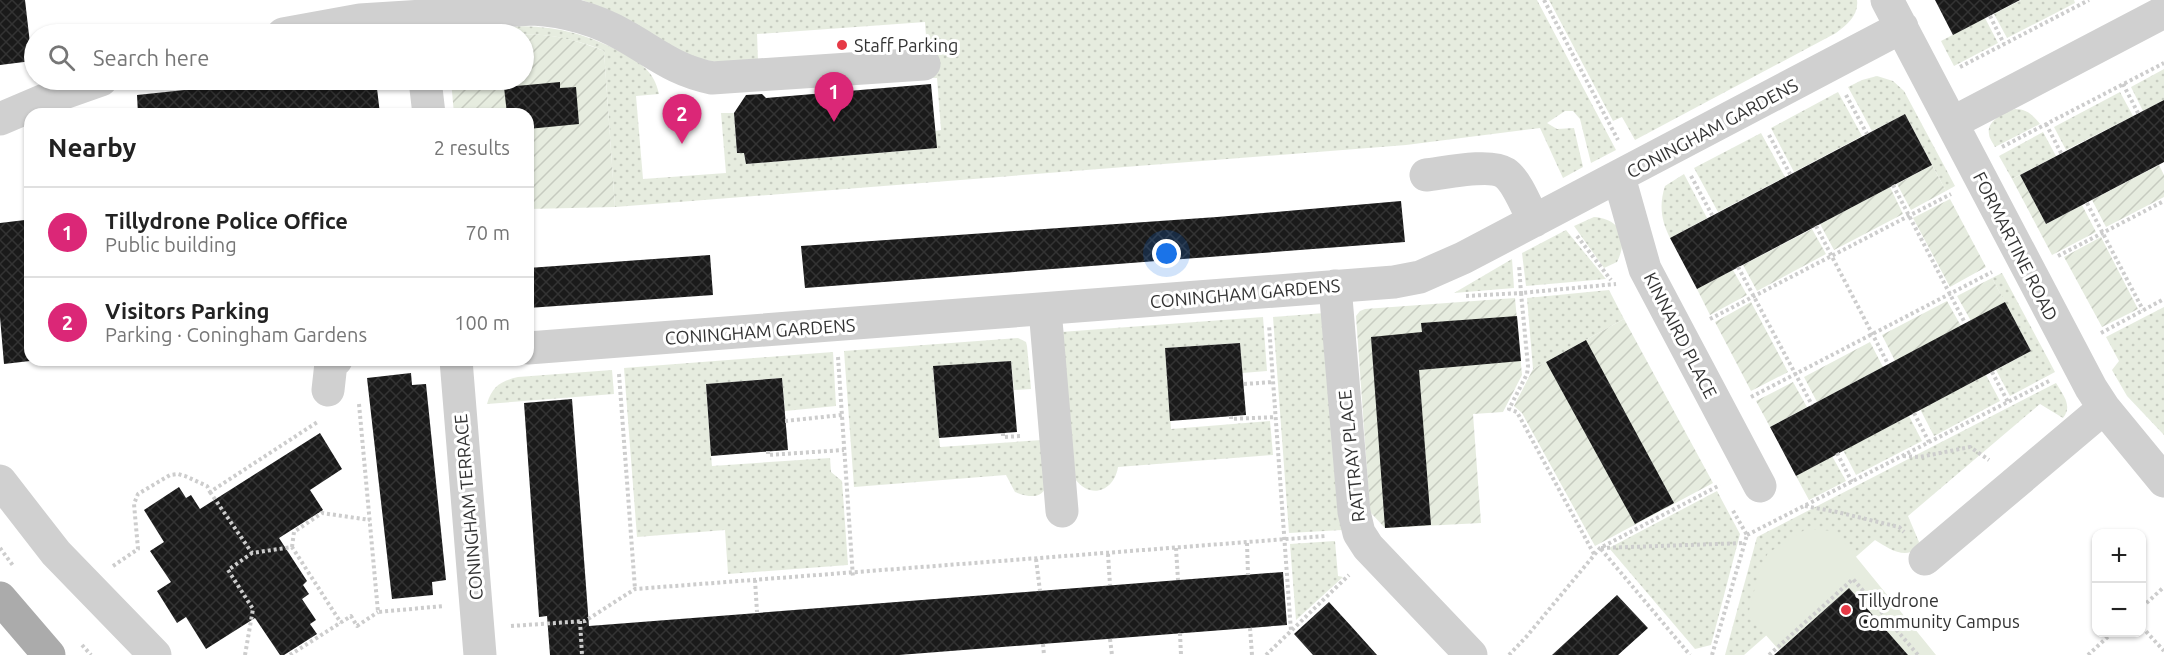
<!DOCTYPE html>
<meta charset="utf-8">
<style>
:root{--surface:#fff;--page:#f6f6f6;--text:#222;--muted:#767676;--line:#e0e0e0;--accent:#db2777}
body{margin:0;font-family:Ubuntu,sans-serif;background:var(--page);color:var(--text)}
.controls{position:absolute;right:18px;bottom:18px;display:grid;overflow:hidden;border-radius:12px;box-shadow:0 2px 4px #0004}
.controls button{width:54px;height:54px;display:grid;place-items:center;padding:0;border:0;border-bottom:2px solid var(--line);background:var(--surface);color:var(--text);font:30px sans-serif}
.you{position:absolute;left:1167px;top:254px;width:21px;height:21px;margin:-15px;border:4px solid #fff;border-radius:50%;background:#1a73e8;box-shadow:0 0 0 9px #1a73e833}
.badge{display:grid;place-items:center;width:39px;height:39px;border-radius:50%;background:var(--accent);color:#fff;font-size:20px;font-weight:700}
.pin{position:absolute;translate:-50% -50px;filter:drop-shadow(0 2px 3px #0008)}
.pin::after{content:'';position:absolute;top:32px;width:21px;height:18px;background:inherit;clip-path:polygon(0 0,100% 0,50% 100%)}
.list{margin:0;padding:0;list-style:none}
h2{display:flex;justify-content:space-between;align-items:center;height:78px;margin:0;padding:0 24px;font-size:26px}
h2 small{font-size:20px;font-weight:400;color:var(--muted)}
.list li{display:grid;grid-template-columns:39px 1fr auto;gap:18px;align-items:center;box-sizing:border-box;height:90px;padding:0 24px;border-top:2px solid var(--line)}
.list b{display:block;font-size:22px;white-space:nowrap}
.list p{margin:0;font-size:20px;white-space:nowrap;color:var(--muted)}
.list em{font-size:20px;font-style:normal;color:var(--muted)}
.icon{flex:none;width:33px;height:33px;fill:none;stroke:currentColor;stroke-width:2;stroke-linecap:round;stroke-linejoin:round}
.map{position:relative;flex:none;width:2164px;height:655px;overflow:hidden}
.search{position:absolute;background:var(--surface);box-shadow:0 2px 4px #0004;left:24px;top:24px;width:510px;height:66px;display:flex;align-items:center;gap:15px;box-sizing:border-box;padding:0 21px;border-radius:33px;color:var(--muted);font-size:22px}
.panel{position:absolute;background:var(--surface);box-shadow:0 2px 4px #0004;left:24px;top:108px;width:510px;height:258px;border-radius:18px}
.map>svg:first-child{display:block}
.grass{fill:url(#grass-dots)}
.park{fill:#e6ecdf}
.garden{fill:url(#garden-furrows)}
.building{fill:url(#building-cross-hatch)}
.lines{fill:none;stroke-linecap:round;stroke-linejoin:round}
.path{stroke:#cdcdcd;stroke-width:4;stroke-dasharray:3 3;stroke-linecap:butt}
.minor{stroke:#d0d0d0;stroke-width:33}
.major{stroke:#ababab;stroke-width:33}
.poi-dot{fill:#e63946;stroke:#fff;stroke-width:2}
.labels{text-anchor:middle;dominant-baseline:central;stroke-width:6;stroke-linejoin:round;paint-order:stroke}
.poi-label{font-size:18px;fill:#333;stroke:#fff;text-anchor:start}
.street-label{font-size:18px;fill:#333;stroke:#fff}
</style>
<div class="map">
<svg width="2164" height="655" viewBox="0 0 2164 655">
<defs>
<pattern id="grass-dots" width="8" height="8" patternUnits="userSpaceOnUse" patternTransform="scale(1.5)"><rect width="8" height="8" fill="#e6ecdf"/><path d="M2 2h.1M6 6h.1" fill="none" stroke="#c6cbc0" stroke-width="1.8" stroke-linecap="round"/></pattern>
<pattern id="garden-furrows" width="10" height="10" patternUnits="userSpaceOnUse" patternTransform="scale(1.5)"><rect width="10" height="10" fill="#e6ecdf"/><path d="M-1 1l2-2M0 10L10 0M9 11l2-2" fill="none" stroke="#c6cbc0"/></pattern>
<pattern id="building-cross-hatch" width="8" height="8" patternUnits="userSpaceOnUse" patternTransform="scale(1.5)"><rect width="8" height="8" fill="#1a1a1a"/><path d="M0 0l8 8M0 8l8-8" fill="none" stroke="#333"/></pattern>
</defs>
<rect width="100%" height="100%" fill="#fff"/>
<path class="grass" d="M582 0H1537L1616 150 1591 163 1580 119 1573 111H1565L1547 123 1557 129 1574 128 1583 167 1563 178 1540 128 1406 145 615 207 604 51C552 28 502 34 447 34L446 30C516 26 556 18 621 52 641 63 654 71 659 94L636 96 643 179 726 173 721 113H734L737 153H744L746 164 936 148 935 131 941 130 937 78H929L925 22 757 34 758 61 721 63 691 57 602 8Z
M1549 0H1857C1859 15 1847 25 1836 33L1635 140 1622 117 1613 121Z
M2021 0H2074L2075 3 2007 38 1994 14Z
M1985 18 1998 43 1954 66 1941 41Z
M2164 69V100L2143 111 2131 87Z
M1877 76 1893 81 1904 91 1955 186 1946 191 1905 114 1872 131 1848 87 1862 80Z
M1838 92 1862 136 1794 172 1771 128Z
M2120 92 2133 116 2066 150 2054 127Z
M2015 109C2027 109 2033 115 2040 124L1995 147C1993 143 1989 138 1989 134 1986 121 2006 111 2015 109Z
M2043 132 2056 156 2012 179 1999 156Z
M1761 133 1785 177 1718 212 1694 168Z
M1684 174 1707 218 1670 238C1661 220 1659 205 1665 186Z
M1594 217C1622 219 1628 240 1617 262L1604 268 1574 226Z
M1566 230 1606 279 1526 286 1522 253Z
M1512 259 1514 288 1454 293Z
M2002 273 2055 372 2010 396 1996 370 2031 351 1992 278Z
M1609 290 1624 319 1533 369 1527 298Z
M2164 307V435L2127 396 2112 370 2119 361 2106 337Z
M1325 313 1342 530 1289 533 1273 317Z
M1263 317 1267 371 1242 373 1240 343 1165 348 1171 429 1270 421 1273 455 1118 467C1114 491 1091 500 1075 479L1061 332Z
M1018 338 1026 342 1027 346 1031 389 1014 390 1011 361 933 367 940 447 1042 440C1046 464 1060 510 1015 492L1006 475 854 487 844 351Z
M833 352 836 406 785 411 782 378 706 384 711 456 712 466 830 458 831 472 842 481 848 565 728 574 725 530 637 537 624 368Z
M612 370 614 394 487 404C492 386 501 381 518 377Z
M1986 375 2000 401 1934 436 1920 409Z
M2056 383C2063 395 2073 406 2063 418L2040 404 1908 516 1919 542 1917 549C1903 559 1888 548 1875 540L1744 655H1725L1757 537Z
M1909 416 1922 441 1856 475 1843 450Z
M1832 456 1846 481 1809 500 1796 476Z
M1717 491 1740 534 1711 645 1695 649 1609 548Z
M1335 541 1338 576 1343 577 1296 620 1290 544Z"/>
<path class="park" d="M1806 529 1835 531 1936 655H1908L1849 588 1779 650 1748 615 1760 568 1768 553Z"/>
<path class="garden" d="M514 34C546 33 574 38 604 51L615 207 528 209V114H454L451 80H524V34Z
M1932 165 1946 191 1911 210 1897 184Z
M2159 165 2164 175V197L2106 227 2092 200Z
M2020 175 2046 224 2082 205 2096 232 2052 255 2012 179Z
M1890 187 1903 214 1834 250 1820 224Z
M1950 199 1986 267 1950 287 1913 218Z
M1812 229 1826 254 1757 291 1743 265Z
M2101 237 2138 309 2102 327 2064 257Z
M1733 270 1747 295 1710 315 1697 289Z
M1992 278 2005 302 1971 321 1957 296Z
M1515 298 1522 375 1503 412 1473 414 1481 523 1385 528 1370 512 1356 316 1360 311 1365 309Z
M1947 301 1961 326 1895 361 1882 335Z
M1751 302 1788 372 1751 391 1715 322Z
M1624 319 1713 483 1595 546 1522 413 1514 406 1533 369Z
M1870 342 1883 367 1817 402 1804 377Z
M1793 382 1807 407 1770 427 1756 401Z"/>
<path class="building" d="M0 0H25L32 61 0 65Z
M1935 0H2020L1953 35Z
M280 80H376L380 114H138L137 95Z
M560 82V88L576 87 579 124 528 129V114H507L504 87Z
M931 84 937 148 746 164 744 153H737L734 113 746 95 762 94 766 98Z
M2164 100V162L2046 224 2020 175Z
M1905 114 1932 165 1697 289 1670 238Z
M1401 201 1405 242 805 288 801 246 1217 217Z
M25 220 30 274V361L4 364 0 317V223Z
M710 255 713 295 528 308V268Z
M2005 302 2031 351 1796 476 1770 427Z
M1517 316 1521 361 1419 370 1431 525 1385 528 1371 337 1422 332 1421 323Z
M1586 340 1674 503 1635 524 1546 362Z
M1240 343 1246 415 1170 421 1165 348Z
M1011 361 1017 432 939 438 933 366Z
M411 373 412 385 426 384 446 580 432 582 433 595 392 599 367 378Z
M782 378 788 450 711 456 706 384Z
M572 399 589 626 1283 572 1287 625 899 655H550L547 616 539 617 524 403Z
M320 433 342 469 310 490 323 510 279 538 307 581 303 585 309 594 302 599 316 620 310 624 317 634 284 655H280L255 618 206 649 186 617 177 623 157 591 171 582 150 551 164 542 144 510 179 487 186 498 191 495 200 509Z
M1849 588 1908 655H1774Z
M1617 595 1648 628 1618 655H1552Z
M1329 602 1351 626 1377 655H1313L1294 634Z"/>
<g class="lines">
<path class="path" d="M1544 0 1618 140
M1990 16 2004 44
M1960 67 2089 0
M2123 84 2138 113
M1846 95 1867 134
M2046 124 2061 153
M1769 135 1790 174
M2002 147 2164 63
M1691 176 1712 215
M1893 185 1965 323
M2087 203 2143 310
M1816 226 1888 364
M1577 236 1611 280
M2058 256 2164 201
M1738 267 1812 405
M1466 296 1521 293 1519 265
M1710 319 1951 194
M2101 333 2164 299
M838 357 853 578
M1992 372 2008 402
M619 374 635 589
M1244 384 1273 382
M1751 397 1992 272
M359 404 378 612 444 606
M1914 413 1929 442
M1231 416V419L1276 417
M785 421 842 415
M1003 433V437L1022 436
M768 451V455L844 450
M1837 453 1852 482
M1903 456 1920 457 1970 447 1989 460
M210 492 252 553 292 547 341 623
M1805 506 1837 512 1899 527 1904 532
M1747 535 2051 380
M1247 543 1248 575
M292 547 294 532 322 513 370 520
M0 548 14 567
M1176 548 1178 580
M1601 548 1745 543
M1601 549 1690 655
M1108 554 1110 585
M1594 554 1517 412 1509 409 1527 374 1528 366 1521 293 1616 284
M1036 559 1040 591
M113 566 138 549 134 504 138 494 170 475 178 474 185 476 207 486 210 492 319 421
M755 580 757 612
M2142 607 2164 587
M580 621 582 655
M511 626 585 621 635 589 1326 536
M2142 627 2164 651
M1250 628 1252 655
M1292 630 1349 575
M1180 633 1181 655
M1110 639 1112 655
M1043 644 1044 655
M82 645 91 655
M245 655 253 609 228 570 252 553
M290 655 351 616 357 626 378 612
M1266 655 1291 631 1269 325
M1509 655 1527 636 1600 548 1720 485
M1712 655 1747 535 1732 509
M1769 655 1853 579 1918 655
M2088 655 2113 632"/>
<path class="minor" d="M1887 0 2091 388 2104 408 2164 481
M283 34 360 20 533 9C566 11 596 19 625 36 657 54 674 70 712 78L924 64
M425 80 429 114
M0 119 47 99 101 80
M1952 123 2164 12
M1426 175C1444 173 1490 163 1505 173 1517 181 1527 208 1534 221
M1619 177 1645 269 1760 486
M1335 286 1354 512 1359 533 1368 547 1471 655
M1045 309 1062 511
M528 348 1394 282 1420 277 1463 258 1902 27
M456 360 480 655
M328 390 331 363 336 360
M0 481 56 553 155 655
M1925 559 2104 408"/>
<path class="major" d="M0 598 49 655"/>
</g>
<g class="poi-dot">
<circle cx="842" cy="45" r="6"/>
<circle cx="1846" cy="610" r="6"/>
</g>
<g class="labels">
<g class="poi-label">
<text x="854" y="45">Staff Parking</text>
<text x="1858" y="600">Tillydrone<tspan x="1858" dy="21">Community Campus</tspan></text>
</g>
<g class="street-label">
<text transform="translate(1712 128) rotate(-28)">CONINGHAM GARDENS</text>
<text transform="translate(2016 246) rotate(63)">FORMARTINE ROAD</text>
<text transform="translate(1245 293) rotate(-5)">CONINGHAM GARDENS</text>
<text transform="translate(760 331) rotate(-4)">CONINGHAM GARDENS</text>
<text transform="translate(1681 335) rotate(63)">KINNAIRD PLACE</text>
<text transform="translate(1351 456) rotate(-96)">RATTRAY PLACE</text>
<text transform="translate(468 507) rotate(-95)">CONINGHAM TERRACE</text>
</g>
</g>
</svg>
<div class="controls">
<button>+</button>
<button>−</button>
</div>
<div class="you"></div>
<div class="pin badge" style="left:834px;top:122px">1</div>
<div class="pin badge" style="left:682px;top:144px">2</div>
<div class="search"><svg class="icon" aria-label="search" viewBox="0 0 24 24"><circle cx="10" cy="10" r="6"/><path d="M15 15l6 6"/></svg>Search here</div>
<section class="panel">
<h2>Nearby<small>2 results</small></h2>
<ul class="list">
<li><span class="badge">1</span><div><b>Tillydrone Police Office</b><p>Public building</p></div><em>70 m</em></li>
<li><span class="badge">2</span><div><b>Visitors Parking</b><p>Parking · Coningham Gardens</p></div><em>100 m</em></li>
</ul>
</section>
</div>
